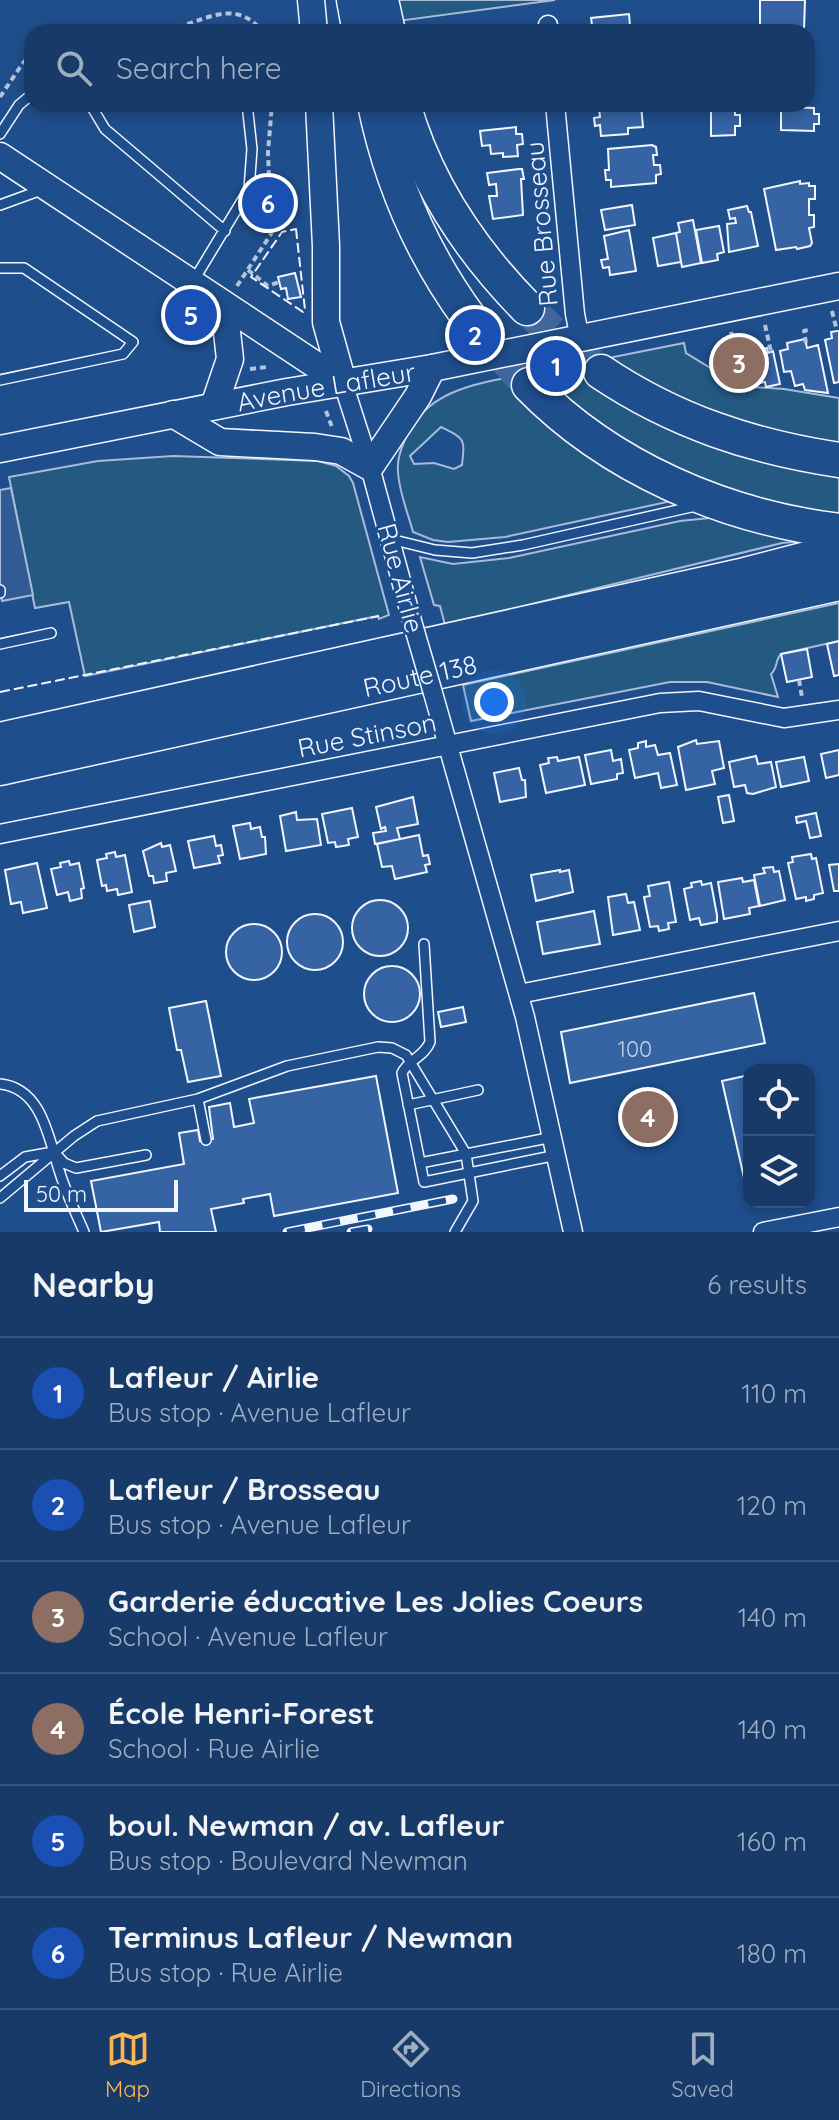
<!DOCTYPE html>
<meta charset="utf-8">
<style>
:root{--surface:#173a69;--page:#20416f;--text:#f1f3f6;--muted:#9eadc0;--line:#36547d;--accent:#ffb74d}
body{margin:0;font-family:Quicksand,sans-serif;background:var(--page);color:var(--text)}
.controls{position:absolute;right:24px;bottom:24px;display:grid;overflow:hidden;border-radius:16px;box-shadow:0 4px 12px #0003}
.controls button{width:72px;height:72px;display:grid;place-items:center;padding:0;border:0;border-bottom:2px solid var(--line);background:var(--surface);color:var(--text);font:40px sans-serif}
.scale{position:absolute;left:24px;bottom:20px;width:154px;box-sizing:border-box;padding-left:8px;border:4px solid #f2f6ff;border-top:0;font-size:22px;line-height:28px;white-space:nowrap;color:#f2f6ff;-webkit-text-stroke:6px #1f4e8c;paint-order:stroke}
.you{position:absolute;left:494px;top:702px;width:28px;height:28px;margin:-20px;border:6px solid #fff;border-radius:50%;background:#1a73e8;box-shadow:0 0 0 12px #1a73e833}
.badge{display:grid;place-items:center;width:52px;height:52px;border-radius:50%;background:var(--accent);color:#fff;font-size:26px;font-weight:700}
.pin{position:absolute;translate:-50% -50%;border:4px solid #fff;box-shadow:0 2px 8px #0006}
.list{margin:0;padding:0;list-style:none}
h2{display:flex;justify-content:space-between;align-items:center;height:104px;margin:0;padding:0 32px;font-size:34px}
h2 small{font-size:26px;font-weight:400;color:var(--muted)}
.list li{display:grid;grid-template-columns:52px 1fr auto;gap:24px;align-items:center;box-sizing:border-box;height:112px;padding:0 32px;border-top:2px solid var(--line)}
.list b{display:block;font-size:30px;white-space:nowrap}
.list p{margin:0;font-size:26px;white-space:nowrap;color:var(--muted)}
.list em{font-size:26px;font-style:normal;color:var(--muted)}
.icon{flex:none;width:44px;height:44px;fill:none;stroke:currentColor;stroke-width:2;stroke-linecap:round;stroke-linejoin:round}
.map{position:relative;flex:none;width:839px;height:1232px;overflow:hidden}
.search{position:absolute;background:var(--surface);box-shadow:0 4px 12px #0003;left:24px;right:24px;top:24px;height:88px;display:flex;align-items:center;gap:20px;box-sizing:border-box;padding:0 28px;border-radius:24px;color:var(--muted);font-size:30px}
.sheet{height:776px;background:var(--surface)}
nav{display:flex;justify-content:space-around;align-items:center;box-sizing:border-box;height:112px;border-top:2px solid var(--line);background:var(--surface);font-size:22px;color:var(--muted)}
nav a{display:grid;justify-items:center;gap:4px}
nav .on{color:var(--accent)}
.map>svg:first-child{display:block}
.green{fill:#245a82;stroke:#a8bbd7;stroke-width:2;fill-rule:evenodd}
.parking{fill:#305b95;stroke:#a8bbd7;stroke-width:2}
.building{fill:#3563a3;stroke:#f2f6ff;stroke-width:2}
.lines{fill:none;stroke-linecap:round;stroke-linejoin:round}
.highway-tunnel{stroke:#3f679d;stroke-width:34;stroke-dasharray:34 17;stroke-linecap:butt}
.lane-casing{stroke:#f2f6ff;stroke-width:12}
.street-casing{stroke:#f2f6ff;stroke-width:21}
.secondary-casing{stroke:#f2f6ff;stroke-width:29}
.highway-casing{stroke:#f2f6ff;stroke-width:37}
.path{stroke:#b3c4dc;stroke-width:4;stroke-dasharray:6 4;stroke-linecap:butt}
.lane{stroke:#1f4e8c;stroke-width:9}
.street{stroke:#1f4e8c;stroke-width:18}
.secondary{stroke:#1f4e8c;stroke-width:26}
.highway{stroke:#1f4e8c;stroke-width:34}
.rail-casing{stroke:#f2f6ff;stroke-width:9}
.rail{stroke:#1f4e8c;stroke-width:6;stroke-dasharray:18;stroke-linecap:butt}
.street-bridge-casing{stroke:#f2f6ff;stroke-width:21;stroke-linecap:butt}
.street-bridge{stroke:#1f4e8c;stroke-width:18}
.fence{stroke:#f2f6ff;stroke-width:2;stroke-dasharray:10 4;stroke-linecap:butt}
.labels{text-anchor:middle;dominant-baseline:central;stroke-width:6;stroke-linejoin:round;paint-order:stroke}
.number-label{font-size:22px;fill:#c3d1e8}
.street-label{font-size:26px;fill:#f2f6ff;stroke:#1f4e8c}
</style>
<div class="map">
<svg width="839" height="1232" viewBox="0 0 839 1232">
<rect width="100%" height="100%" fill="#1f4e8c"/>
<path class="green" d="M393 0H555L398 21Z
M684 343 686 353 740 386 784 389 839 398V449L825 448 590 374 839 469V519L676 500 505 537 448 542 433 540 413 532C408 513 399 492 398 472 397 461 400 451 404 442 426 383 492 382 545 371L547 377 558 375V368ZM441 427C465 439 465 438 462 465L454 469 434 463 414 464 410 456Z
M173 456 318 461 336 466 349 476 353 483 389 615 379 619 378 616 85 676 69 602 35 608 9 477 98 461Z
M720 517 815 540 782 543 445 625 440 606 434 605 420 557 453 564 509 558 680 521Z
M839 603V641L781 654C775 660 778 668 771 674L778 697 707 682H670L471 721 463 685Z"/>
<path class="parking" d="M11 488 33 595 2 601 0 590V490Z"/>
<path class="building" d="M760 0H805L804 30 760 32Z
M629 14 630 26 619 27 620 32H593L591 18Z
M641 105 643 127 628 128V134L601 136 600 125 595 126 594 118 600 117 599 109Z
M735 106V115H740V126H735V135L711 136V107Z
M781 107 814 108V114H819V124H814V131L781 130Z
M516 127V134H522L523 144 517 145 518 156 503 157V153L491 154 490 145 482 146 480 131Z
M652 145 656 147 657 155H653L654 165H660L661 174 656 175V183L611 187V180H606L605 170H609L608 149Z
M519 169H522L524 179H521L523 215 493 219 489 196H497L496 184 489 185 487 173Z
M800 181V184L809 183V186H815V199H809V215H814V227L809 228 812 243 810 246 797 249 796 247 776 250 764 189Z
M632 205 635 225 605 230 601 210Z
M747 206 749 212H751L758 246 729 252 727 224 736 223 735 218 730 219 728 210Z
M693 220 701 263 682 267 676 233 680 232 678 223Z
M719 226 724 252 717 254 718 260 702 263 696 230Z
M629 230 636 271 610 275 609 267 603 268 601 260 608 259 604 236Z
M676 233 681 262 658 266 653 238Z
M295 273 301 297 288 299 286 288 281 289 278 277Z
M837 331H839V382L834 383 825 340 832 338 831 332Z
M805 339 807 348 818 345 828 393 805 390 803 384 795 386 791 371 784 372 780 351 788 349 787 343Z
M767 348 768 353 773 351 780 384 766 387 765 382 740 386 713 372 712 364 734 360 733 355Z
M839 641V675L834 676 827 644Z
M807 649 812 677 787 682 781 654Z
M696 740 697 744 719 741 724 768 712 771 715 784 686 790 678 747Z
M646 741V747L655 745 658 755 670 753 677 785 661 788 658 773 635 778 629 750 638 748V743Z
M611 750 613 761 621 759 623 773 617 774V779L591 784 585 755Z
M839 750V775L826 778 821 754Z
M756 756 758 764 771 762 776 787 753 794 747 793 745 785 734 787 729 762Z
M557 757 558 761 579 757 585 785 546 793 540 765 549 763 548 758Z
M804 757 809 781 781 787 776 762Z
M519 768 522 780H525L526 797 500 802 494 773Z
M729 795 734 821 723 823 718 797Z
M413 797 418 824 397 828 400 839 375 844 373 833 386 831 385 827 381 829 376 807Z
M352 808 358 837 348 839 349 845 336 847 335 842 328 843 322 814Z
M296 812 297 820 317 819 321 845 286 851 280 816Z
M816 813 821 836 810 838 806 821 797 823 796 817Z
M250 823 251 829 260 827 262 837H265L266 854 240 859 233 826Z
M419 835 423 856 428 855 430 864 425 865 427 872 395 879 392 866 382 867 377 844Z
M214 836 216 846 221 845 223 855 218 856 220 863 194 868 188 841Z
M161 843 162 847 170 845 176 871 166 873 167 881 154 883 153 876H149L143 851Z
M115 852 116 857 125 855 132 892 118 895 117 889 107 891 106 885 102 886 97 860 107 858 106 854Z
M811 854 812 859 816 858 823 893 814 895V899L806 901V897L796 899 788 863 793 862 792 857Z
M69 861 70 865 79 863 84 888 81 889 82 898 70 901 68 892 57 895 51 869 61 867 60 863Z
M37 863 47 908 23 913 21 902 11 904 5 870Z
M839 864V891H834L829 865Z
M773 867 774 872 779 871 785 900 760 906 754 875 765 873 763 868Z
M560 870V872L569 870 573 892 536 901 531 875Z
M742 878 743 882 754 880 759 906 749 908 750 914 724 919 718 882Z
M701 881 702 885 711 883 717 915V922L701 925 699 918 690 920 684 889 692 887 691 883Z
M669 882 676 922 668 923 669 929 659 931 658 926 650 927 644 897 650 896 648 886Z
M626 894 628 903 634 902 640 930 613 935 608 897Z
M352 928a28 28 0 1 1 56 0a28 28 0 1 1-56 0Z
M150 901 155 927 134 932 129 905Z
M594 911 600 944 543 954 537 922Z
M287 942a28 28 0 1 1 56 0a28 28 0 1 1-56 0Z
M226 952a28 28 0 1 1 56 0a28 28 0 1 1-56 0Z
M364 994a28 28 0 1 1 56 0a28 28 0 1 1-56 0Z
M754 993 765 1043 570 1083 561 1032Z
M206 1001 221 1076 188 1082 181 1050H177L169 1008Z
M463 1007 466 1022 441 1027 438 1012Z
M749 1075V1181L745 1182 722 1081Z
M376 1076 398 1193 274 1216 270 1194 243 1199 244 1203 211 1209 216 1232H160L159 1222 101 1232 91 1181 184 1164 179 1133 198 1130 200 1141 213 1139 209 1107 230 1103 234 1127 254 1123 249 1099Z"/>
<g class="lines">
<path class="highway-tunnel" d="M527 308 556 336 601 372
M470 319 529 385"/>
<defs>
<path id="lane" d="M90 104 105 129 225 231
M0 134 19 105 32 94
M0 205 44 189
M0 268H24L133 342 123 354 0 380
M194 280 249 189 252 149 247 104
M390 539 435 550 472 553 523 545 700 505
M0 590V593
M0 644 51 633
M424 944 430 1042C424 1057 408 1060 402 1073L424 1182 557 1155
M0 1084C43 1088 49 1141 60 1173 66 1193 76 1213 84 1232
M198 1099 206 1140
M408 1105 478 1090
M56 1154 64 1163 76 1168 146 1155
M420 1163 553 1137
M0 1176 25 1157 53 1152
M0 1198 74 1136 97 1121 198 1099 287 1066 378 1047 392 1048 406 1055 466 1154 473 1201 455 1232"/>
<path id="street" d="M548 25 549 32
M555 104 575 314 580 339
M343 383 370 467 414 628
M433 693 525 1017 573 1232
M0 834 660 703 699 701 784 718 839 710
M519 994 839 931
M763 1232 839 1217"/>
<g id="secondary">
<path d="M311 0 314 32"/>
<path d="M319 104 326 246V322L343 383"/>
<path d="M0 156 343 383"/>
<path d="M214 406 230 359 224 305"/>
<path d="M173 414 220 442 315 447 341 451 370 467 418 396 432 368"/>
<path id="s1" d="M0 449 287 392 432 368 839 286"/>
</g>
<g id="highway">
<path d="M354 0 360 32"/>
<path d="M381 0 388 32"/>
<path d="M375 104C391 182 423 255 470 319"/>
<path d="M403 104C425 183 470 250 527 308"/>
<path d="M601 372C674 421 752 447 839 460"/>
<path d="M529 385C610 468 725 517 839 531"/>
<path d="M0 740 745 575 830 553"/>
<path id="s2" d="M0 768 839 583"/>
</g>
</defs>
<use href="#lane" class="lane-casing"/>
<use href="#street" class="street-casing"/>
<use href="#secondary" class="secondary-casing"/>
<use href="#highway" class="highway-casing"/>
<path class="path" d="M148 32C158 28 169 31 179 27 211 17 237 0 263 32
M0 97 23 63 32 54
M248 270 268 286 279 282
M237 286 271 234 268 152 272 104
M832 311 837 331
M765 325 771 352
M731 332 736 354
M806 343 804 331 811 329
M250 369 267 367
M326 411 332 427
M799 680 802 697"/>
<use href="#lane" class="lane"/>
<use href="#street" class="street"/>
<use href="#secondary" class="secondary"/>
<use href="#highway" class="highway"/>
<defs>
<path id="rail" d="M287 1232 453 1199
M351 1232 368 1229"/>
</defs>
<use href="#rail" class="rail-casing"/>
<use href="#rail" class="rail"/>
<defs>
<path id="street-bridge" d="M414 628 433 693"/>
</defs>
<use href="#street-bridge" class="street-bridge-casing"/>
<use href="#street-bridge" class="street-bridge"/>
<path class="fence" d="M296 229 305 310 303 312 251 277 282 232Z
M0 692 379 616"/>
</g>
<g class="labels">
<g class="number-label">
<text x="635" y="1049">100</text>
</g>
<g class="street-label">
<text transform="translate(541 224) rotate(-95)">Rue Brosseau</text>
<text stroke="none"><textPath href="#s1" startOffset="332">Avenue Lafleur</textPath></text>
<text transform="translate(401 578) rotate(75)">Rue Airlie</text>
<text stroke="none"><textPath href="#s2" startOffset="430">Route 138</textPath></text>
<text transform="translate(367 735) rotate(-11)">Rue Stinson</text>
</g>
</g>
</svg>
<div class="controls">
<button><svg class="icon" aria-label="locate" viewBox="0 0 24 24"><circle cx="12" cy="12" r="6"/><path d="M12 2v4M12 18v4M2 12h4M18 12h4"/></svg></button>
<button><svg class="icon" aria-label="layers" viewBox="0 0 24 24"><path d="M12 4l9 5-9 5-9-5zM3 14l9 5 9-5"/></svg></button>
</div>
<div class="scale">50 m</div>
<div class="you"></div>
<div class="pin badge" style="left:556px;top:366px;background:#1a4fb4">1</div>
<div class="pin badge" style="left:475px;top:335px;background:#1a4fb4">2</div>
<div class="pin badge" style="left:739px;top:363px;background:#8d6e63">3</div>
<div class="pin badge" style="left:648px;top:1117px;background:#8d6e63">4</div>
<div class="pin badge" style="left:191px;top:315px;background:#1a4fb4">5</div>
<div class="pin badge" style="left:268px;top:203px;background:#1a4fb4">6</div>
<div class="search"><svg class="icon" aria-label="search" viewBox="0 0 24 24"><circle cx="10" cy="10" r="6"/><path d="M15 15l6 6"/></svg>Search here</div>
</div>
<section class="sheet">
<h2>Nearby<small>6 results</small></h2>
<ul class="list">
<li><span class="badge" style="background:#1a4fb4">1</span><div><b>Lafleur / Airlie</b><p>Bus stop · Avenue Lafleur</p></div><em>110 m</em></li>
<li><span class="badge" style="background:#1a4fb4">2</span><div><b>Lafleur / Brosseau</b><p>Bus stop · Avenue Lafleur</p></div><em>120 m</em></li>
<li><span class="badge" style="background:#8d6e63">3</span><div><b>Garderie éducative Les Jolies Coeurs</b><p>School · Avenue Lafleur</p></div><em>140 m</em></li>
<li><span class="badge" style="background:#8d6e63">4</span><div><b>École Henri-Forest</b><p>School · Rue Airlie</p></div><em>140 m</em></li>
<li><span class="badge" style="background:#1a4fb4">5</span><div><b>boul. Newman / av. Lafleur</b><p>Bus stop · Boulevard Newman</p></div><em>160 m</em></li>
<li><span class="badge" style="background:#1a4fb4">6</span><div><b>Terminus Lafleur / Newman</b><p>Bus stop · Rue Airlie</p></div><em>180 m</em></li>
</ul>
</section>
<nav>
<a class="on"><svg class="icon" aria-label="map" viewBox="0 0 24 24"><path d="M3 6l6-2 6 2 6-2v14l-6 2-6-2-6 2zM9 4v14M15 6v14"/></svg>Map</a>
<a><svg class="icon" aria-label="directions" viewBox="0 0 24 24"><path d="M12 3l9 9-9 9-9-9zM9 14v-3h6M13 9l2 2-2 2"/></svg>Directions</a>
<a><svg class="icon" aria-label="saved" viewBox="0 0 24 24"><path d="M7 4h10v16l-5-4-5 4z"/></svg>Saved</a>
</nav>
